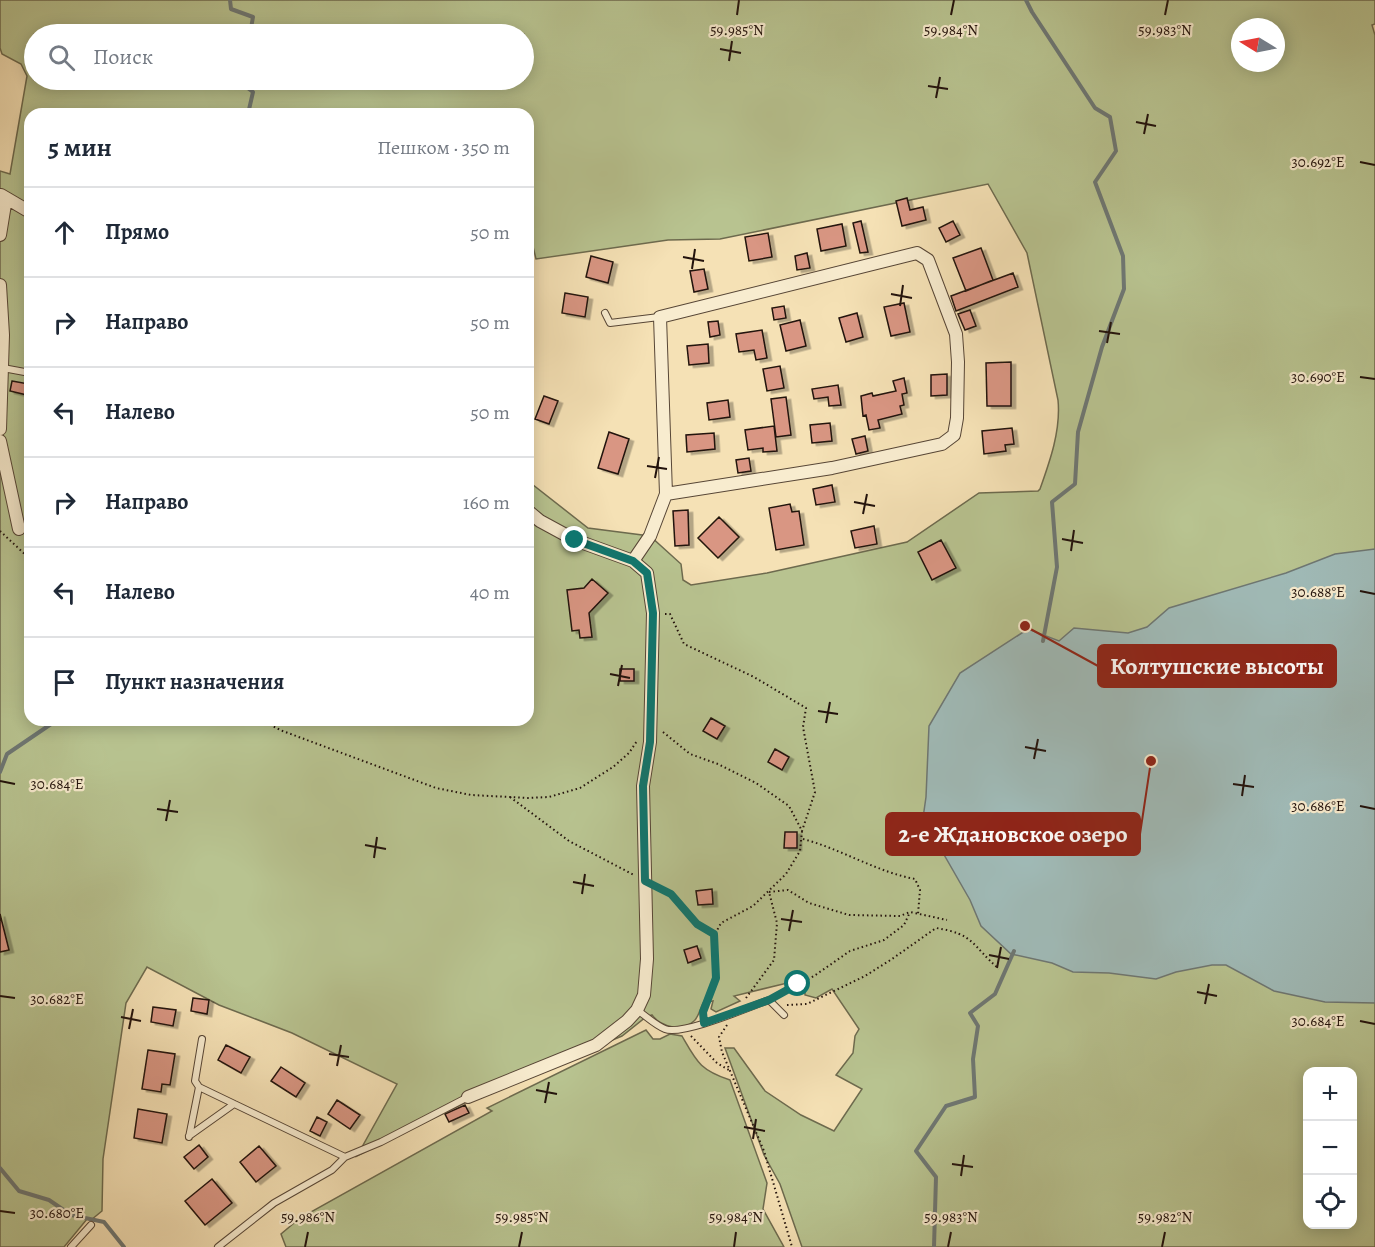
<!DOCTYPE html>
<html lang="ru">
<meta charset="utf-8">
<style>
:root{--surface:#fff;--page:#f6f6f7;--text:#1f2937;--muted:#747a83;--line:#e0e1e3}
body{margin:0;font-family:Alegreya,serif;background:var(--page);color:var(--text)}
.controls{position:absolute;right:18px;bottom:18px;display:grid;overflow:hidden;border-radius:12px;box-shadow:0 3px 15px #0003}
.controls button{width:54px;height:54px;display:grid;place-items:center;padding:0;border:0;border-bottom:2px solid var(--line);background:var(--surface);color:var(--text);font:30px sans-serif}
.compass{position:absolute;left:1231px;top:18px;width:54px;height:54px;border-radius:50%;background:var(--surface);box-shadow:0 3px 15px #0003;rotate:280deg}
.stop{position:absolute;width:18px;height:18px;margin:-14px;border:4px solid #0f766e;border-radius:50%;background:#fff}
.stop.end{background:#0f766e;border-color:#fff;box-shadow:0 2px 6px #0008}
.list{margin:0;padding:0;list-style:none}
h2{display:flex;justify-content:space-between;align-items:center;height:78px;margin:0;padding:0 24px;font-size:26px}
h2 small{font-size:20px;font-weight:400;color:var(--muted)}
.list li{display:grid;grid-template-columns:39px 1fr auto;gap:18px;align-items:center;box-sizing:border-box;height:90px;padding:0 24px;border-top:2px solid var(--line)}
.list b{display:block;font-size:22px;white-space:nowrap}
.list em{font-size:20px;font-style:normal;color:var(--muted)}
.icon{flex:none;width:33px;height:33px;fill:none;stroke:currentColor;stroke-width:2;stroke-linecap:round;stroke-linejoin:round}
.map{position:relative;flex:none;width:1375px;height:1247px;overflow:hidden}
.search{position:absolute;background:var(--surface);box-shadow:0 3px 15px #0003;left:24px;top:24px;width:510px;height:66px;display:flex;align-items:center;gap:15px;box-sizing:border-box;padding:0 21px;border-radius:33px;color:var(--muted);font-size:22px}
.panel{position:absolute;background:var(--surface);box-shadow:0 3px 15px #0003;left:24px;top:108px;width:510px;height:618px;border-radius:18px}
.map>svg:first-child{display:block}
.green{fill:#b8c390;stroke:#6d6a4e;stroke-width:1.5;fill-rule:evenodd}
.water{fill:#a0bbb8;stroke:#6e7773;stroke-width:1.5}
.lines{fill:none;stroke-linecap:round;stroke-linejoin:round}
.stream{stroke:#6e7773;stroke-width:4}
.building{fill:#d99683;stroke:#22120c;stroke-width:1.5;filter:url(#shadow)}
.lane-casing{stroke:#574636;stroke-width:8}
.street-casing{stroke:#574636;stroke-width:14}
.path{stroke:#22120c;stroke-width:2;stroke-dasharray:1.5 3;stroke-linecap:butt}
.lane{stroke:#f8eccf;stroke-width:6}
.street{stroke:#f8eccf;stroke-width:12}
.route{stroke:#0f766e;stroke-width:8}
.ticks{fill:none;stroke:#22120c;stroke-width:2}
.ticks-label{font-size:15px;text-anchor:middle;fill:#22120c;stroke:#f8eccf;stroke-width:4.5;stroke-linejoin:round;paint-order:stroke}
.leader{fill:none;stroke:#8f2418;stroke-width:2}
.callout-dot{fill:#8f2418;stroke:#f8eccf;stroke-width:2}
.callout{fill:#8f2418;stroke:#8f2418;stroke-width:2}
.callout-label{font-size:24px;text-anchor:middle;font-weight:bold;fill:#fff}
</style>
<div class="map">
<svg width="1375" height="1247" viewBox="0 0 1375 1247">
<defs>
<filter id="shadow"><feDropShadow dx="4.5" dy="2.5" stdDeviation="0" flood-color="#0004"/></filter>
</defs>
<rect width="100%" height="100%" fill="#f5e1b5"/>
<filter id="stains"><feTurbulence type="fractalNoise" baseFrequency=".00333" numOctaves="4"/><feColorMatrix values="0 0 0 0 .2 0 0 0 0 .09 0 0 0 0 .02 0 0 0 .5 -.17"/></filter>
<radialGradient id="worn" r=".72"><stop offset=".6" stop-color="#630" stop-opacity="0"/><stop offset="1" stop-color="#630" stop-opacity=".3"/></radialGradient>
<path class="green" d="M0 0H1375V24L1372 25 1375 35V1247H802L780 1184 764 1155 725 1048H734L765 1091 801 1115 834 1131 862 1089 836 1075 853 1053 855 1036 859 1029 832 989 816 998 805 995V985L797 983 789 986 787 983 734 996 740 1001 716 1012 711 1009 713 1001 703 1003C700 1009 698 1018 694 1021 682 1032 661 1027 652 1015L646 1017 622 1036 487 1092 357 1156 397 1084 292 1033 219 1005 147 967 126 1003 103 1159 102 1211 91 1220 87 1219 64 1247H0V171L10 174 27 76 21 64 2 54 0 48ZM1240 27H1276V63H1240ZM34 34H524V80H34ZM30 114H528V226L536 259 668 240 720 239 988 184 1027 253 1058 400C1061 430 1050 461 1040 489L1038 491 979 493 907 542 767 573 691 585 683 580 681 564 650 536 588 528 528 481V720H30ZM1308 1072H1352V1224H1308Z
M646 1030 653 1039H660L670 1034 682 1036C697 1062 700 1070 730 1080L767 1183 763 1209 784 1247H286L281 1234 300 1218 492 1111 487 1108Z"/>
<path class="water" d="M1375 549V1003L1325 1002 1274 991 1226 965H1212L1176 972 1156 979 1109 973 1073 972 1052 963 1011 954 981 926 970 900 923 818 926 797 929 726 960 673 1028 629 1059 641 1074 628 1128 633 1147 627 1169 608 1286 573 1335 554Z"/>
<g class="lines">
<path class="stream" d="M230 0 231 9 253 17 250 34
M1026 0 1032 12 1095 108 1110 117 1116 151 1095 182 1123 256 1124 289 1102 347 1078 432 1075 484 1052 502 1057 567 1043 641
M237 80 253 92 248 114
M0 772 7 754 57 720
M0 1168 19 1191 49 1200 71 1215 104 1222 124 1247
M934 1247 936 1177 916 1151 946 1106 975 1097 973 1059 978 1026 970 1013 995 994 1014 951"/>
</g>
<path class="building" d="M907 198 910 210 923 207 926 220 902 226 896 201Z
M861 221 868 252 860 253 853 223Z
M953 221 960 235 946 242 939 228Z
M842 224 846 246 821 251 817 229Z
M768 233 772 257 749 261 745 237Z
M981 248 993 280 966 291 953 258Z
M807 253 810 268 797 270 795 256Z
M591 256 613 262 608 283 586 277Z
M704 269 708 289 694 292 690 271Z
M1013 273 1018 287 956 311 951 296Z
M565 293 588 297 585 317 562 313Z
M904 303 910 332 891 336 884 307Z
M784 306 786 318 774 320 772 308Z
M970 310 976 326 965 330 958 314Z
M857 313 863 337 846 342 839 318Z
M800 320 806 346 786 351 780 325Z
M718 321 720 335 710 337 708 322Z
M762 330 767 358 756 360 754 350 739 352 736 334Z
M708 344 709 363 689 365 687 346Z
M1011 362V406H987L986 363Z
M780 366 784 388 767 391 763 369Z
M947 374V395L931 396V375Z
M904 378 907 393 902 394 904 405 900 406 902 414 878 420 880 428 869 430 866 415 863 416 861 396 872 393 873 396 896 391 893 381Z
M12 381 29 384 27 395 10 391Z
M838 385 841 405 829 406 828 397 814 399 812 389Z
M544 396 558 401 549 424 535 419Z
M786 397 791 435 776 437 771 399Z
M728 400 730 417 709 420 707 403Z
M830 423 832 441 812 443 810 425Z
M774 426 777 451 763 452V448L748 450 745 430Z
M1012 428 1014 444 1005 445 1006 451 984 454 982 431Z
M609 432 629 439 618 474 598 468Z
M714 433 715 449 687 452 686 435Z
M865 436 868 451 856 454 852 439Z
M749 458 751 471 738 473 736 460Z
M832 485 835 502 816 505 813 489Z
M790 504 792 512 799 511 804 545 776 550 769 508Z
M688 510 689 545 675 546 673 511Z
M719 517 739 537 718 558 698 538Z
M874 526 877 544 855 548 851 531Z
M941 540 956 568 932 580 918 552Z
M592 579 608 593 589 613 592 637 580 638 579 630 572 631 567 590 584 588Z
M620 669H634V681H620Z
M711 718 725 726 717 739 703 731Z
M775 749 789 757 782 770 768 762Z
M785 832H797V848H784Z
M712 889 713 904 698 905 696 891Z
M0 914 9 950 0 952Z
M697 946 701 958 688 963 684 950Z
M193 998 209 1000 207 1014 191 1011Z
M153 1007 176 1010 173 1026 151 1022Z
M226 1045 250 1057 241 1073 218 1060Z
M148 1050 175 1054 170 1085 162 1084 161 1092 142 1089Z
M281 1067 305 1083 296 1097 271 1081Z
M337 1100 360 1115 350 1129 328 1114Z
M465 1105 469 1113 449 1122 445 1114Z
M138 1109 167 1114 162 1143 134 1138Z
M317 1117 327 1122 320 1136 310 1131Z
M199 1145 208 1157 194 1169 184 1157Z
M259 1146 276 1166 256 1182 240 1162Z
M212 1179 232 1203 205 1225 185 1201Z"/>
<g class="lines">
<defs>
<path id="lane" d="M605 313 610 323 659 317
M3 368 30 373
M637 1010C646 1016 655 1025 665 1029 682 1036 749 1007 769 1000L784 1015
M199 1087 195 1081 202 1039
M189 1136 234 1104
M189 1137 199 1087 345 1157 381 1142 468 1097
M71 1247 91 1225
M218 1247 274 1203 332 1170 345 1157"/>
<path id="street" d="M1 195 30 212
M0 235 6 198
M0 285 3 335 0 429
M0 441 19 529
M633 561 650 536 666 494 832 468 942 444 954 435 957 418 958 362 956 334 928 260 917 253 660 317 666 494
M468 1097 596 1045 627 1021 637 1010 644 995 647 959 643 786 650 742 653 613 647 573 633 561 575 540 540 521 528 511"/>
</defs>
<use href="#lane" class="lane-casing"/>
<use href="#street" class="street-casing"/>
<path class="path" d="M0 531 30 559
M665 614H670L684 644 754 677 806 708 803 727 815 792 802 831
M262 720 280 730 436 788 471 795 528 798 549 797 580 788 613 767 629 753 637 741
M663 732 690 754 718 764 756 783 789 806 802 831 800 851 786 874 753 906 721 923 715 934 716 978 703 1013
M510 797 569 841 634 875
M803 839C841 849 877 872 915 879L920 890 918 914
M658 887 671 894 697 924 715 934
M769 892 788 890 809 903 849 915 900 916 910 912 947 920
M776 996 814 976 850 951 884 940 904 925 910 912
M746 998 774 960 777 923 769 892
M787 1005 807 1004 865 976 892 959 936 928C975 934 972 946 999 969
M727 1025 719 1037 722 1052 764 1151 792 1247
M691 1036 717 1063 729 1070"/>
<use href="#lane" class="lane"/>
<use href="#street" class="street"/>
</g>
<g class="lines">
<path class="route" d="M575 540 633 561 647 573 653 613 650 742 643 786 645 881 671 894 697 924 714 934 716 978 703 1012 704 1023 769 1000 798 984"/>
</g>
<path class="ticks" d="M737 15 739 0M951 15 954 0M1165 15 1168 0M720 49 741 53M729 61 732 41M928 86 948 89M936 98 940 77M1136 122 1156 126M1144 134 1148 114M1360 162 1375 165M683 257 704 261M692 269 695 249M891 294 912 298M900 306 903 285M1099 331 1120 334M1107 343 1111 322M1360 377 1375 379M647 466 667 469M655 478 659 457M854 502 875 506M863 514 867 494M1062 539 1083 543M1071 551 1074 530M1360 591 1375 594M610 674 630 678M618 686 622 665M818 711 838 714M826 723 830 702M1025 747 1046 751M1034 759 1038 739M0 781 15 784M1233 784 1254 787M1242 796 1245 775M1360 806 1375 809M157 809 178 812M166 821 170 800M365 845 386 849M374 858 377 837M573 882 594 886M582 894 585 874M781 919 802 922M789 931 793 910M989 955 1009 959M997 968 1001 947M1197 992 1217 996M0 996 15 998M1205 1004 1209 984M121 1017 141 1021M1360 1021 1375 1024M129 1029 133 1009M329 1054 349 1057M337 1066 341 1045M536 1090 557 1094M545 1103 549 1082M744 1127 765 1131M753 1139 756 1119M952 1164 973 1167M961 1176 964 1155M0 1211 15 1213M305 1247 308 1232M519 1247 522 1232M734 1247 736 1232M948 1247 951 1232M1162 1247 1165 1232"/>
<g class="ticks-label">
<text x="737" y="35">59.985°N</text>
<text x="951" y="35">59.984°N</text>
<text x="1165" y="35">59.983°N</text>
<text x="1318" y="167">30.692°E</text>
<text x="1318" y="382">30.690°E</text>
<text x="1318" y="597">30.688°E</text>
<text x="57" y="789">30.684°E</text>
<text x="1318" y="811">30.686°E</text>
<text x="57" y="1004">30.682°E</text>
<text x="1318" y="1026">30.684°E</text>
<text x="57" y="1218">30.680°E</text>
<text x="308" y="1222">59.986°N</text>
<text x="522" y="1222">59.985°N</text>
<text x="736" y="1222">59.984°N</text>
<text x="951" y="1222">59.983°N</text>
<text x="1165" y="1222">59.982°N</text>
</g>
<path class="leader" d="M1025 626L1098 666M1151 761L1140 834"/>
<g class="callout-dot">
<circle cx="1025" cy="626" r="6"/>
<circle cx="1151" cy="761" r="6"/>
</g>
<g class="callout">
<rect x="1098" y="645" width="238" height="42" rx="6"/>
<rect x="886" y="813" width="254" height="42" rx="6"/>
</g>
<g class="callout-label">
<text x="1217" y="674">Колтушские высоты</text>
<text x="1013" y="842">2-е Ждановское озеро</text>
</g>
<rect width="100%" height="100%" filter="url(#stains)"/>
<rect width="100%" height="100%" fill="url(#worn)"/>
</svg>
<div class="controls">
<button>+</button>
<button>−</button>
<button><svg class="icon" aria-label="locate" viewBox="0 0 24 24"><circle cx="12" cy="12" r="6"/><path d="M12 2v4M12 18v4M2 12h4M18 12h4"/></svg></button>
</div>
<svg class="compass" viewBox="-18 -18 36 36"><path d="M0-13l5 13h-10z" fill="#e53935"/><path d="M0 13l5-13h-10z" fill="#747a83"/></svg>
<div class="stop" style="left:798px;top:984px"></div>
<div class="stop end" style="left:575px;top:540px"></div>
<div class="search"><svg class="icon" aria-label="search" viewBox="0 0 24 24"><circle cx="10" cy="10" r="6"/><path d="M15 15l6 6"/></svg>Поиск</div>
<section class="panel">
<h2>5 мин<small>Пешком · 350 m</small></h2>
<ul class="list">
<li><svg class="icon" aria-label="ahead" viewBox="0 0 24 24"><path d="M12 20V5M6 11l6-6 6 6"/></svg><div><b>Прямо</b></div><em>50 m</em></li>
<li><svg class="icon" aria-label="right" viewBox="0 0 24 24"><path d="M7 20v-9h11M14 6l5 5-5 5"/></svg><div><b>Направо</b></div><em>50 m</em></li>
<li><svg class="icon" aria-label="left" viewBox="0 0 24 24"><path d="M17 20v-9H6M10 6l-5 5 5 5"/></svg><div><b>Налево</b></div><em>50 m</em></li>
<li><svg class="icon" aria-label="right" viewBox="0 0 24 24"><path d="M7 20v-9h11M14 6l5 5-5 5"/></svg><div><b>Направо</b></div><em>160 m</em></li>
<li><svg class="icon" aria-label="left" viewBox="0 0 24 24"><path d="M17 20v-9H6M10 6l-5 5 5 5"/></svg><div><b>Налево</b></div><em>40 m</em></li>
<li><svg class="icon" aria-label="arrive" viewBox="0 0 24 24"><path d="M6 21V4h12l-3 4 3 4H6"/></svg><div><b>Пункт назначения</b></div></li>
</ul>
</section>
</div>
